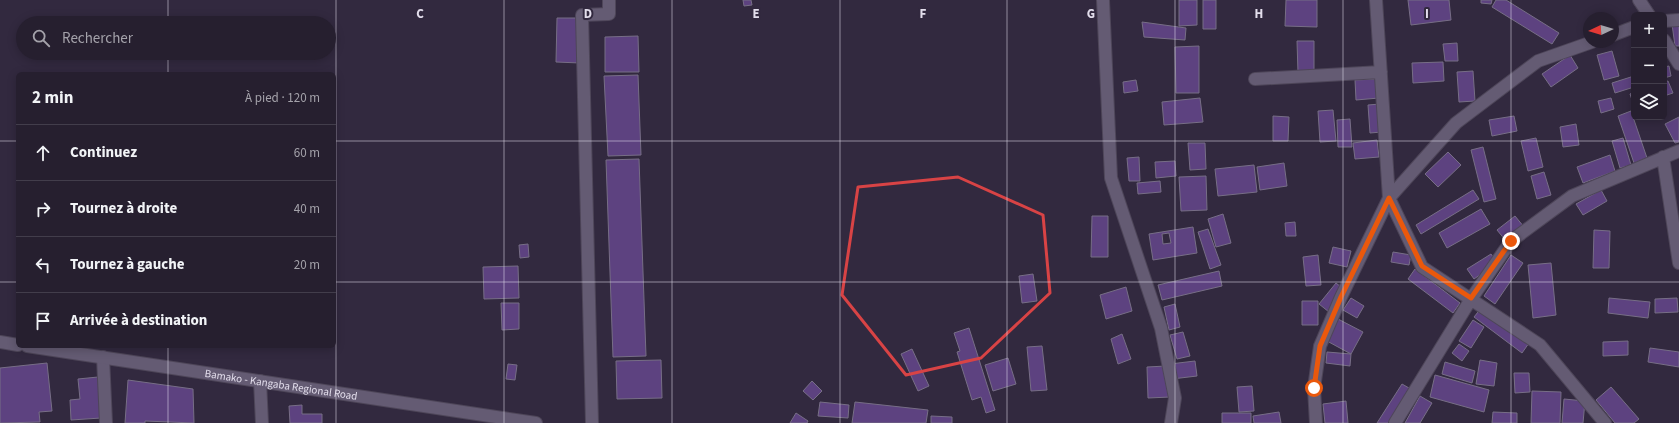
<!DOCTYPE html>
<html lang="fr">
<meta charset="utf-8">
<style>
:root{--surface:#261f2f;--page:#322c3b;--text:#f1f3f6;--muted:#a4a2aa;--line:#423d4b}
body{margin:0;font-family:"Source Sans 3",sans-serif;background:var(--page);color:var(--text)}
.controls{position:absolute;right:12px;top:12px;display:grid;overflow:hidden;border-radius:6px;box-shadow:0 2px 10px #0003}
.controls button{width:36px;height:36px;display:grid;place-items:center;padding:0;border:0;border-bottom:1px solid var(--line);background:var(--surface);color:var(--text);font:20px sans-serif}
.compass{position:absolute;left:1583px;top:12px;width:36px;height:36px;border-radius:50%;background:var(--surface);box-shadow:0 2px 10px #0003;rotate:266deg}
.stop{position:absolute;width:12px;height:12px;margin:-9px;border:3px solid #ea580c;border-radius:50%;background:#fff}
.stop.end{background:#ea580c;border-color:#fff;box-shadow:0 1px 4px #0008}
.list{margin:0;padding:0;list-style:none}
h2{display:flex;justify-content:space-between;align-items:center;height:52px;margin:0;padding:0 16px;font-size:17px}
h2 small{font-size:13px;font-weight:400;color:var(--muted)}
.list li{display:grid;grid-template-columns:26px 1fr auto;gap:12px;align-items:center;box-sizing:border-box;height:56px;padding:0 16px;border-top:1px solid var(--line)}
.list b{display:block;font-size:15px;white-space:nowrap}
.list em{font-size:13px;font-style:normal;color:var(--muted)}
.icon{flex:none;width:22px;height:22px;fill:none;stroke:currentColor;stroke-width:2;stroke-linecap:round;stroke-linejoin:round}
.map{position:relative;flex:none;width:1679px;height:423px;overflow:hidden}
.search{position:absolute;background:var(--surface);box-shadow:0 2px 10px #0003;left:16px;top:16px;width:320px;height:44px;display:flex;align-items:center;gap:10px;box-sizing:border-box;padding:0 14px;border-radius:22px;color:var(--muted);font-size:15px}
.panel{position:absolute;background:var(--surface);box-shadow:0 2px 10px #0003;left:16px;top:72px;width:320px;height:276px;border-radius:6px}
.map>svg:first-child{display:block}
.building{fill:#5d4280;stroke:#776e86;fill-rule:evenodd}
.lines{fill:none;stroke-linecap:round;stroke-linejoin:round}
.minor-casing{stroke:#4e4659;stroke-width:14}
.tertiary-casing{stroke:#4e4659;stroke-width:14}
.minor{stroke:#645b73;stroke-width:12}
.tertiary{stroke:#645b73;stroke-width:12}
.route{stroke:#ea580c;stroke-width:5}
.marked{fill:none;stroke:#d84345;stroke-width:3;stroke-linejoin:round}
.grid{fill:none;stroke:#e3deec;stroke-width:1;stroke-opacity:0.55}
.labels{text-anchor:middle;dominant-baseline:central;stroke-width:4;stroke-linejoin:round;paint-order:stroke}
.street-label{font-size:11px;fill:#e3deec;stroke:#32293f}
.grid-label{font-size:13px;text-anchor:middle;font-weight:bold;fill:#e3deec;stroke:#32293f;stroke-width:4;stroke-linejoin:round;paint-order:stroke}
</style>
<div class="map">
<svg width="1679" height="423" viewBox="0 0 1679 423">
<rect width="100%" height="100%" fill="#32293f"/>
<path class="building" d="M743 0H751L752 5 744 6Z
M1179 0H1197V25L1179 26Z
M1203 0H1216V29H1203Z
M1286 0H1317V27L1285 26Z
M1408 0H1449L1451 20 1411 25Z
M1481 0H1492L1491 4 1481 3Z
M1496 0H1506L1559 33 1552 44 1492 7Z
M557 18H581L580 63 556 62Z
M1142 22 1186 28 1185 40 1144 37Z
M1679 23V46H1675L1672 24Z
M638 36 639 72H605V37Z
M1297 41H1314V72L1298 73Z
M1457 43 1458 61H1445L1443 44Z
M1199 46V93H1176L1175 47Z
M1612 51 1619 76 1604 80 1597 55Z
M1570 55 1578 68 1551 87 1542 74Z
M1443 62 1444 81 1413 83 1412 63Z
M1669 66 1671 76 1664 78V67Z
M1473 71 1475 101 1459 102 1457 72Z
M638 75 641 155 608 156 604 76Z
M1634 76V87L1615 93 1612 83Z
M1378 79 1379 98 1356 100 1355 80Z
M1136 80 1138 91 1124 93 1123 82Z
M1668 81 1673 93 1664 96V82Z
M1634 92V106L1630 94Z
M1200 98 1203 122 1164 125 1162 102Z
M1611 98 1614 109 1601 113 1598 101Z
M1380 104 1382 132 1370 133 1368 105Z
M1333 110 1336 141 1320 142 1318 111Z
M1631 111 1647 158 1634 163 1618 116Z
M1273 116 1289 117 1288 141H1273Z
M1514 116 1517 131 1492 136 1489 120Z
M1679 117V142L1675 143 1665 124Z
M1350 119 1352 147H1338L1337 120Z
M1576 124 1579 145 1563 147 1560 127Z
M1536 138 1543 167 1528 171 1521 141Z
M1623 138 1631 165 1620 168 1612 141Z
M1377 140 1379 157 1355 159 1353 143Z
M1188 143H1205L1206 169 1190 170Z
M1483 147 1496 199 1484 202 1471 150Z
M1448 152 1461 165 1438 187 1425 174Z
M1610 155 1615 171 1583 183 1577 167Z
M1139 157 1140 181H1129L1127 158Z
M639 159 646 356 613 357 606 160Z
M1175 161 1176 176 1156 178 1155 162Z
M1284 163 1287 186 1260 190 1257 167Z
M1254 165 1257 192 1218 196 1215 169Z
M1544 172 1551 195 1537 199 1531 176Z
M1206 176 1207 210 1181 211 1179 177Z
M1160 181 1161 192 1138 194 1137 183Z
M1473 190 1479 199 1421 234 1416 225Z
M1601 190 1607 201 1583 215 1576 204Z
M1481 209 1490 224 1447 248 1439 233Z
M1223 214 1231 243 1216 247 1208 219Z
M1092 216H1108V257H1091Z
M1515 216 1524 227 1506 241 1497 230Z
M1295 222 1296 236H1286L1285 223Z
M1193 227 1197 253 1153 260 1149 234ZM1169 233 1171 243 1163 244 1162 234Z
M1208 229 1221 265 1210 269 1198 232Z
M1594 230 1610 231 1609 268H1593Z
M528 244 529 257 520 258 519 245Z
M1333 247 1351 251 1347 267 1329 263Z
M1393 252 1411 255 1409 265 1391 262Z
M1491 254 1497 263 1474 279 1467 269Z
M1318 255 1321 285 1306 286 1303 257Z
M1511 255 1523 263 1495 304 1484 296Z
M1551 263 1556 315 1533 318 1528 265Z
M518 266 519 298 484 299 483 267Z
M1415 269 1460 303 1453 313 1408 279Z
M1219 271 1222 286 1162 300 1158 285Z
M1033 274 1037 301 1022 303 1019 276Z
M1336 283 1346 291 1329 312 1319 304Z
M1126 287 1132 311 1106 319 1100 295Z
M1351 298 1364 306 1357 318 1343 310Z
M1609 298 1650 302 1648 318 1608 313Z
M1677 298 1678 312 1655 313V299Z
M1302 301H1318V325H1302Z
M501 303H519V329L502 330Z
M1175 304 1180 327 1169 330 1164 307Z
M1482 307 1529 343 1522 353 1474 317Z
M1338 319 1363 332 1351 354 1327 341Z
M1473 320 1484 327 1471 348 1459 341Z
M969 328 995 410 986 413 981 397 972 400 957 352 960 351 954 333Z
M1183 332 1190 356 1177 359 1170 335Z
M1122 334 1131 359 1118 364 1111 339Z
M1628 341V355L1603 356V342Z
M1459 344 1469 351 1462 361 1452 353Z
M1042 346 1047 390 1031 391 1027 347Z
M1650 348 1679 352V367L1648 362Z
M912 349 929 386 918 391 901 354Z
M1327 352 1351 354 1350 366 1326 363Z
M1008 358 1016 384 993 391 985 365Z
M661 360 662 398 617 399 616 361Z
M1480 360 1497 363 1494 386 1476 384Z
M1195 361 1197 376 1172 379 1170 364Z
M1445 362 1475 371 1472 383 1442 374Z
M47 363 52 411 39 412 40 422 0 423V368Z
M508 364 517 365 515 380 506 379Z
M1166 366 1170 397 1148 398 1147 367Z
M1514 373H1529L1530 392 1515 393Z
M1435 375 1489 390 1484 412 1430 397Z
M98 377 101 418 71 420 70 400 80 399 78 379Z
M128 380 193 389 194 423 145 421V423H125Z
M812 381 822 391 813 400 803 391Z
M1402 384 1416 392 1396 423H1377Z
M1252 386 1254 411 1239 412 1237 387Z
M1611 387 1639 419 1634 423H1615L1596 400Z
M1532 391 1561 392 1560 423H1531Z
M1420 396 1432 403 1420 423H1405Z
M1564 399 1585 401 1583 423H1562Z
M1346 401 1348 423H1325L1323 404Z
M820 402 849 405 848 418 818 416Z
M855 402 928 410 926 423H852Z
M302 405V414H322V423H290L289 406Z
M1279 412 1281 423H1254L1253 416Z
M1493 412 1517 413V423H1492Z
M796 413 808 421 807 423H790Z
M1222 413H1251V423H1222Z
M931 416 952 417V423H931Z"/>
<g class="lines">
<defs>
<path id="minor" d="M1103 0 1111 178 1161 328 1175 398 1171 423
M1376 0 1389 198 1422 267 1540 345 1605 423
M1639 0 1649 15
M1664 21 1679 20
M1613 35 1634 27
M1664 40 1679 64
M1255 79 1381 72
M1663 157 1679 263
M103 357 106 423
M260 381 262 423
M592 423 582 15 609 14V0
M1316 423 1314 388 1320 346 1341 297 1389 198 1456 123 1538 61 1592 42
M1395 423 1471 299 1511 241 1572 196 1679 151"/>
<g id="tertiary">
<path d="M0 342 18 345"/>
<path id="s1" d="M27 346 536 423"/>
</g>
</defs>
<use href="#minor" class="minor-casing"/>
<use href="#tertiary" class="tertiary-casing"/>
<use href="#minor" class="minor"/>
<use href="#tertiary" class="tertiary"/>
</g>
<g class="lines">
<path class="route" d="M1314 388 1320 346 1341 297 1389 198 1422 266 1471 298 1511 241"/>
</g>
<path class="marked" d="M958 177 1043 215 1050 293 981 358 906 375 842 295 858 187Z"/>
<path class="grid" d="M168 0V23M336 0V423M504 0V423M672 0V423M840 0V423M1007 0V423M1175 0V423M1343 0V423M1511 0V423M168 53V74M0 141H18M334 141H1679M0 282H18M334 282H1679M168 346V423"/>
<g class="labels">
<g class="street-label">
<text stroke="none"><textPath href="#s1" startOffset="257">Bamako - Kangaba Regional Road</textPath></text>
</g>
</g>
<g class="grid-label">
<text x="420" y="18">C</text>
<text x="588" y="18">D</text>
<text x="756" y="18">E</text>
<text x="923" y="18">F</text>
<text x="1091" y="18">G</text>
<text x="1259" y="18">H</text>
<text x="1427" y="18">I</text>
</g>
</svg>
<div class="controls">
<button>+</button>
<button>−</button>
<button><svg class="icon" aria-label="layers" viewBox="0 0 24 24"><path d="M12 4l9 5-9 5-9-5zM3 14l9 5 9-5"/></svg></button>
</div>
<svg class="compass" viewBox="-18 -18 36 36"><path d="M0-13l5 13h-10z" fill="#e53935"/><path d="M0 13l5-13h-10z" fill="#a4a2aa"/></svg>
<div class="stop" style="left:1314px;top:388px"></div>
<div class="stop end" style="left:1511px;top:241px"></div>
<div class="search"><svg class="icon" aria-label="search" viewBox="0 0 24 24"><circle cx="10" cy="10" r="6"/><path d="M15 15l6 6"/></svg>Rechercher</div>
<section class="panel">
<h2>2 min<small>À pied · 120 m</small></h2>
<ul class="list">
<li><svg class="icon" aria-label="ahead" viewBox="0 0 24 24"><path d="M12 20V5M6 11l6-6 6 6"/></svg><div><b>Continuez</b></div><em>60 m</em></li>
<li><svg class="icon" aria-label="right" viewBox="0 0 24 24"><path d="M7 20v-9h11M14 6l5 5-5 5"/></svg><div><b>Tournez à droite</b></div><em>40 m</em></li>
<li><svg class="icon" aria-label="left" viewBox="0 0 24 24"><path d="M17 20v-9H6M10 6l-5 5 5 5"/></svg><div><b>Tournez à gauche</b></div><em>20 m</em></li>
<li><svg class="icon" aria-label="arrive" viewBox="0 0 24 24"><path d="M6 21V4h12l-3 4 3 4H6"/></svg><div><b>Arrivée à destination</b></div></li>
</ul>
</section>
</div>
